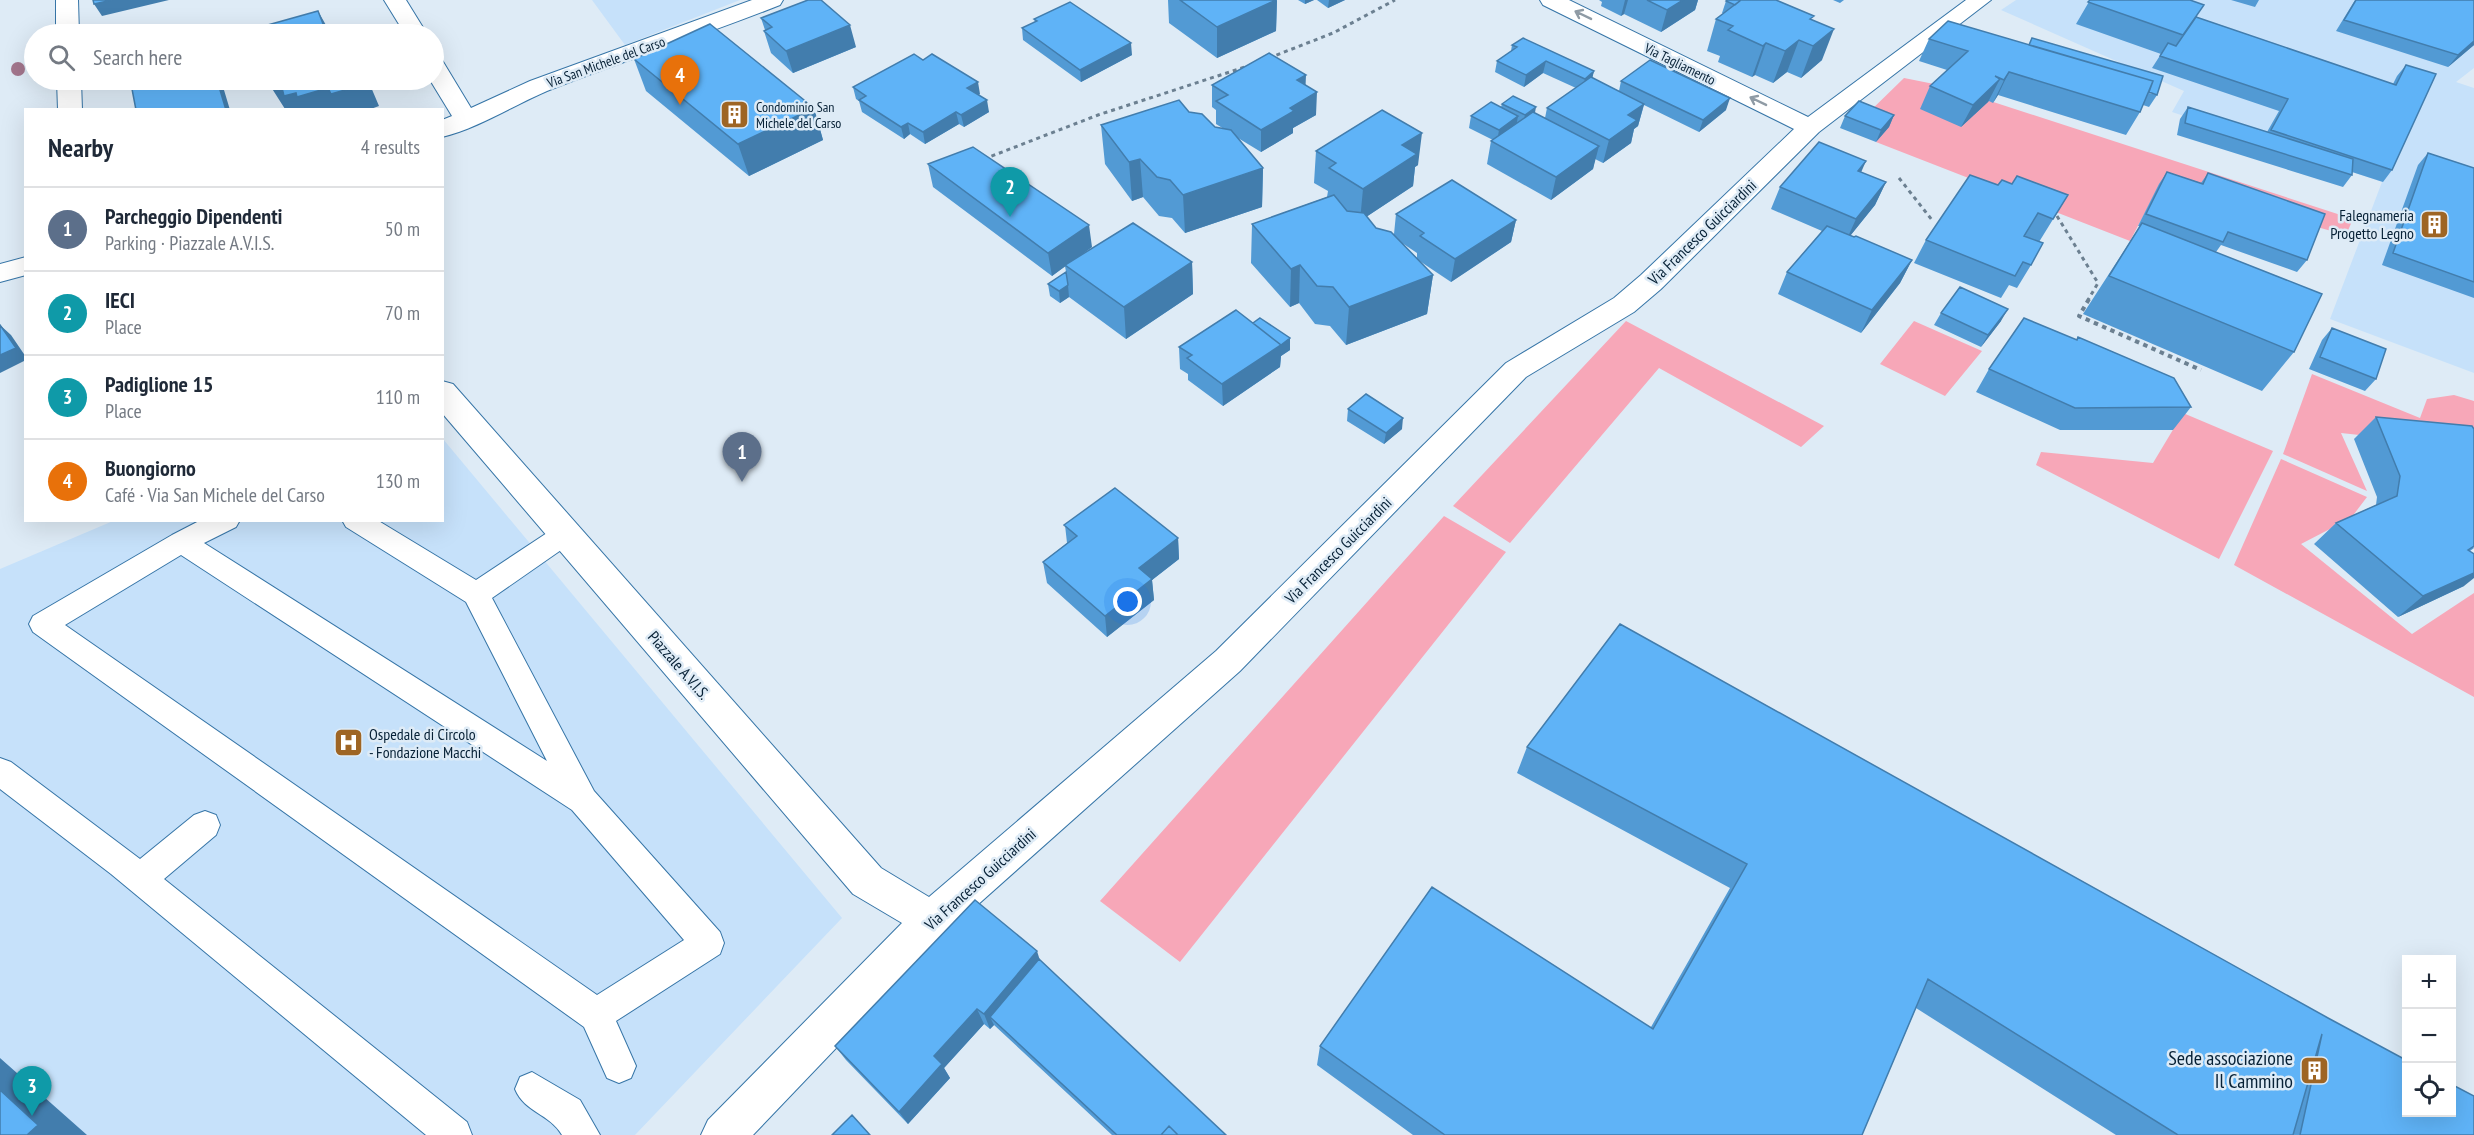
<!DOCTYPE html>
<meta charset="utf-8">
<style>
:root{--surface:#fff;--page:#f6f6f7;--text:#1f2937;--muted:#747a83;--line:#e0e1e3;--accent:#0f766e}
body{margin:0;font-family:"PT Sans Narrow",sans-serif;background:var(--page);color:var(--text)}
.controls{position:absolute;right:18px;bottom:18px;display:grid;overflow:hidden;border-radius:0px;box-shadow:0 6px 24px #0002}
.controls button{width:54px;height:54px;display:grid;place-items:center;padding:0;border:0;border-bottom:2px solid var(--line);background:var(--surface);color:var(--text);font:30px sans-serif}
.you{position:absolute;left:1128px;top:602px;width:21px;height:21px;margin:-15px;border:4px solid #fff;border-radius:50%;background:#1a73e8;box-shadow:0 0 0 9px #1a73e833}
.badge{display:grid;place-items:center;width:39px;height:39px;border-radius:50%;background:var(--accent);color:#fff;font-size:20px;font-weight:700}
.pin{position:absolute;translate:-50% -50px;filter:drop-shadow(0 2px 3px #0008)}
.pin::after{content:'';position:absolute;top:32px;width:21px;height:18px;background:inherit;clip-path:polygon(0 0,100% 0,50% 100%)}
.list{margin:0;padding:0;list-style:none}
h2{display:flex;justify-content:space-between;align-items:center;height:78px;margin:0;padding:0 24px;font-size:26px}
h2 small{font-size:20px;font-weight:400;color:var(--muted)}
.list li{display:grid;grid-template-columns:39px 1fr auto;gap:18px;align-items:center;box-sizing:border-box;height:84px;padding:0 24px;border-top:2px solid var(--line)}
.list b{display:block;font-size:22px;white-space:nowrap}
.list p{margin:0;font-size:20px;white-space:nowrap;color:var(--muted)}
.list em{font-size:20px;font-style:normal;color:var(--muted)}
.icon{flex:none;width:33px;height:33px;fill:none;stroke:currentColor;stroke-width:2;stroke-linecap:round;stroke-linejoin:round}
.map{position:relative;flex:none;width:2474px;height:1135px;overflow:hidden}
.search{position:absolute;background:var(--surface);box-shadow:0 6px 24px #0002;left:24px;top:24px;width:420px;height:66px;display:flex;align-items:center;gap:15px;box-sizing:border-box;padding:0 21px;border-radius:33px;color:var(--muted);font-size:22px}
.panel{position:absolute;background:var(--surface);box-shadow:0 6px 24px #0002;left:24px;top:108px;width:420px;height:414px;border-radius:0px}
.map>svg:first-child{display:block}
.built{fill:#c6e1fa}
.green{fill:#f7a7b8}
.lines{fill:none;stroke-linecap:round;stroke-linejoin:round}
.service-casing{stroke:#3675a7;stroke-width:2}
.minor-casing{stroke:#3675a7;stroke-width:2}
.path-far1{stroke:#6c8091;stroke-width:3;stroke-dasharray:4 4;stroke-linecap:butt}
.path{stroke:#6c8091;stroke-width:4;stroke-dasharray:4.5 4.5;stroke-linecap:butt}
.service{fill:#fff;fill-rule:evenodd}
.minor{fill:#fff;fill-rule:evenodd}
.tree{fill:#a3768d}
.wall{fill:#529ad4;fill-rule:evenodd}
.shaded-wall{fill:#427dad}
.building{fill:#5fb3f7;stroke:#427dad;stroke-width:1.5}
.oneway{stroke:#8f9ba5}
.labels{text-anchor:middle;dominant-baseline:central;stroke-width:5;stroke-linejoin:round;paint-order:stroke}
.far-street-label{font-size:14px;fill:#072136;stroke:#deebf6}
.far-poi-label{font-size:14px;fill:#072136;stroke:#deebf6;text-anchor:start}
.poi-label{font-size:16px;fill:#072136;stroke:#deebf6;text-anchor:end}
.street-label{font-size:16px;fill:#072136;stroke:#deebf6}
.near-poi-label{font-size:20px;fill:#072136;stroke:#deebf6;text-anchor:end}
</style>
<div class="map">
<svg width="2474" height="1135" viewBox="0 0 2474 1135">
<rect width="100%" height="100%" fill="#deebf6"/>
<path class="built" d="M592 0H740L625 45Z
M2016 0H2446L2474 9V68L2456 82 2474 88V373L2330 319 2382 182 2172 112 2184 91 2001 10Z
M443 439 842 918 635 1135H0V569L113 521 442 520Z"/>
<path class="green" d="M1904 78 1944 86 2353 219 2346 235 2160 184 2130 241 1876 142 1888 127 1864 117Z
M1626 321 1824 426 1801 447 1659 368 1510 543 1453 506Z
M1914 321 1982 351 1945 396 1880 364Z
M2312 374 2420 418 2427 399 2454 395 2474 401V469L2461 446 2341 433 2367 491 2283 454Z
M2183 413 2273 451 2219 559 2036 465 2041 452 2153 463Z
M2281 459 2367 497 2351 518 2301 544 2412 634 2474 593V697L2234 565Z
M1444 516 1506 552 1180 962 1100 901Z"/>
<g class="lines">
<defs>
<path id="service" d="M201 520H240L236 527 204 543 547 761 466 602 346 527 342 520H377L476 580 556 527 565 524 574 527 578 534 574 541 492 598 594 791 720 932 724 943 720 954 616 1021 636 1066 631 1078 619 1083 607 1078 584 1027 33 632 29 624 33 616 172 535ZM181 555 572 810 684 940 597 995 65 625Z
M0 758 11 762 140 859 194 815 205 811 216 815 220 825 216 835 164 879 467 1122 472 1135H426L111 874 0 789Z
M532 1072 580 1100 600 1135H562C549 1113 525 1113 515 1089L520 1077Z"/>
<path id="minor" d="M56 0H78L79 34H56Z
M384 0H406L427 34H405Z
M752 0H783L780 5C703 36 624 60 547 91 512 106 479 128 442 137V120L452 116 430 80H434V58L442 60 471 108 530 81Z
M1540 0H1569L1808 117 1966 0H1991L1819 132 1661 289 1634 312 1526 377 1240 671 946 933 753 1135H701L708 1120 902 923 853 894 442 413V381L453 384 881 868 929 897 1216 651 1506 363 1614 298 1641 275 1794 129 1543 5Z
M57 80H81L82 110H58Z
M26 257V275L0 282V264Z"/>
</defs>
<use href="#service" class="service-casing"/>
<use href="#minor" class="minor-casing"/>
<path class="path-far1" d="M1269 58 1333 33 1395 0
M984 159 1098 115 1245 67
M1899 178 1932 220
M2057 216 2098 283 2088 300"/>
<path class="path" d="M2089 299 2079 316 2201 370"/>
<use href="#service" class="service"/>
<use href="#minor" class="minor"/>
</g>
<circle class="tree" cx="18" cy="69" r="7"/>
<path class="wall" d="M1168 0H1277L1276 31 1217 58 1169 23Z
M1298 0H1314L1305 4Z
M1317 0H1345L1328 8Z
M1599 0H1698L1695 10 1661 32 1624 14 1621 16 1601 6 1602 2Z
M1833 0H1844L1840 3Z
M2090 0 2196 17 2393 84 2397 76 2406 65 2392 170 2383 182 2352 172V175L2343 187 2177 135 2180 119 2188 107 2267 132 2279 111 2152 68 2161 54 2076 24Z
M2231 0H2259L2255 7Z
M2355 0H2474V45L2448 67 2336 31Z
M1726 1 1812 20 1822 60 1801 78 1787 72 1773 83 1755 75 1752 77 1718 62 1720 56 1707 51 1716 19 1724 13H1722Z
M761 18 856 47 793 73 771 53 764 31 765 30Z
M1034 19 1132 55 1081 82 1023 40 1022 28 1035 22Z
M1929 39 2157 95 2149 107 2143 105 2140 112 2126 135 1998 95 1993 103 1989 101 1961 127 1920 109 1930 86 1947 70 1919 61Z
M1512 45 1594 71 1592 78 1619 91 1621 81 1726 110 1699 132 1644 105 1638 126 1634 129 1631 143 1603 163 1595 159 1593 169 1551 200 1487 164 1491 141 1493 140 1469 128 1471 116 1501 107 1502 104 1535 113 1545 118 1547 108 1576 88 1543 73 1524 87 1495 72 1497 61 1511 51Z
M634 59 814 108 823 140 749 176 646 91Z
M1212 85H1305L1316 115 1293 128V133L1261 152 1238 138 1263 168 1262 207 1185 233 1172 218 1159 216 1143 197 1132 201 1105 164 1101 125 1189 112 1215 127 1224 129 1216 124V110L1212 107Z
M853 87 980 94 978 95 989 112 964 127 959 124 925 144 910 134 904 139 862 112 859 101 856 99Z
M1894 115 1889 127 1876 142 1840 128 1845 116Z
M1316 151 1418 165 1415 167 1413 186 1366 217 1376 228 1394 234 1396 214 1516 220 1511 242 1451 282 1418 260 1433 275 1427 314 1346 345 1330 326 1315 324 1299 303 1290 307 1251 263 1252 224 1327 197 1328 191 1314 183ZM1402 243 1417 253V258Z
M2428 153 2474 168V298L2382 265 2418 165Z
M928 164 1092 247 1073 261 1192 262 1193 294 1126 339 1069 297 1060 303 1050 296 1048 284 1066 272 1065 266 1052 276 933 187Z
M1861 172 1886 182 1875 205 1850 236 1912 260 1900 283 1861 333 1778 294 1787 272 1822 231 1771 209 1780 187Z
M2167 172 2201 183 2208 173 2307 260 2297 272 2221 245 2216 252 2294 352 2262 391 2083 314 2140 226H2138L2159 184Z
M2012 184 2068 195 2039 242 2031 265 2017 288 2009 285 2001 298 1914 263 1926 240 1998 185Z
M1941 313 2001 321 1981 347 1934 325Z
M2332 328 2376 379 2365 391 2309 369 2322 340Z
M2078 337 2191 407 2173 430H2060L1976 392 1989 369 2076 340Z
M1179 347 1290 350 1281 356 1280 367 1223 406 1188 380V374L1180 369Z
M1348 409 1402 429 1384 444 1347 421Z
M2376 417 2474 548 2470 551 2464 586 2398 617 2314 544 2336 523 2376 505 2377 497 2354 439Z
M1065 525 1178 538 1179 559 1152 580 1154 600 1107 637 1047 583 1043 562 1067 543Z
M1620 624 2474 1135H2116L1916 1008 1862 1135H1413L1317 1065 1320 1046 1651 1027 1730 888 1517 773 1527 747Z
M1039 959 1226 1135H1112L994 1025 990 1029 984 1024 944 1068 950 1078 908 1124 846 1060 835 1046Z"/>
<path class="shaded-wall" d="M112 0H169L102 16 94 4Z
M1277 0 1276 31 1217 58V27Z
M1305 0H1314L1305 4Z
M1329 0H1345L1328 8Z
M1625 0H1628L1624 14 1621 16Z
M1683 0H1698L1695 10 1661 32 1667 10Z
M318 11 331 34H327Z
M850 25 856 47 793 73 786 51Z
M1834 29 1822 60 1801 78 1813 46Z
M1799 40 1787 72 1773 83 1785 51Z
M2474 41V45L2448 67 2458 55Z
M1131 43 1132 55 1081 82 1080 70Z
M1766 43 1755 75 1752 77 1763 46Z
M1546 61 1543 73 1524 87 1526 75Z
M1594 71 1591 83 1582 91 1585 79Z
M2009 72 1998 95 1993 103 2004 80Z
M1306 75 1305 98 1297 80Z
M2000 79 1988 102 1961 127 1973 105Z
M217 80H221L230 110H226Z
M364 80H368L379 106 368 110H293L292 108 285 109 271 87 281 84 296 93 328 88Z
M978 82 980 94 969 100 967 88Z
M1317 92 1316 115 1293 128V133L1261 152V130L1290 108Z
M1730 98 1726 110 1699 132 1703 120Z
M987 100 989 112 964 127 961 115Z
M1644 104 1638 126 1634 129 1631 143 1603 163 1609 140 1628 115Z
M1536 107 1534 118 1522 127 1525 115Z
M814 108 823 140 749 176 738 144Z
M956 112 959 124 925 144 923 132Z
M1894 115 1889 127 1876 142 1881 130Z
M1518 116 1516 128 1497 142 1499 130Z
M908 123 910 134 904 139 901 127Z
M1422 133 1418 165 1415 167 1413 186 1360 221 1363 189 1402 145Z
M1599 146 1593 169 1551 200 1556 177Z
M1140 159 1143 197 1132 201 1129 162Z
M1866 161 1856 184 1858 171Z
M1263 168 1262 207 1185 233 1183 195Z
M1886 182 1875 205 1846 241 1856 219Z
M1516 220 1511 242 1451 282 1455 259Z
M1089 225 1092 247 1052 276 1048 253Z
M1912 260 1900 283 1861 333 1872 310Z
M1192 262 1193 294 1126 339 1124 307Z
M1300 265 1299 303 1290 307 1291 269Z
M1433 275 1427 314 1346 345 1349 307Z
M1068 285 1069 297 1060 303 1059 291Z
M2008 309 2001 321 1981 347 1988 335Z
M0 325 11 335 26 357V360L0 373Z
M1290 338V350L1281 356 1280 367 1223 406 1222 384Z
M1403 418 1402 429 1384 444 1386 433Z
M1178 538 1179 559 1152 580 1154 600 1107 637 1105 616 1139 568Z
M2474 573V578L2464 586 2398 617 2423 596Z
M1037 951 1042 967 990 1017 994 1025 990 1029 984 1014Z
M977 1009 984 1024 944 1068 950 1078 908 1124 899 1112 934 1056Z
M0 1058 87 1135H27L0 1090Z"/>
<path class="building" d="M93 0H112L94 4Z
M808 0H821L850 25 786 51 764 31 772 27 761 18Z
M1180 0H1276L1217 27Z
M1647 0H1683L1667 10Z
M1727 0H1741L1735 5 1726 1Z
M1741 0H1776L1814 16 1810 19 1834 29 1813 46 1799 40 1785 51 1766 43 1763 46 1728 30 1733 26 1716 19Z
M2090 0H2190L2204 5 2183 35 2088 2Z
M2356 0H2474V41L2458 55 2344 20Z
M1070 2 1131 43 1080 70 1022 28 1037 21 1034 19Z
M318 11 327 34H267L264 26Z
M2196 17 2396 85 2406 65 2436 74 2392 170 2271 130 2288 99 2160 56 2168 43 2176 46Z
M1948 21 2153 81 2140 112 2009 72 2004 80 1995 76 2000 79 1973 105 1930 86 1968 51 1929 39Z
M710 24 814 108 738 144 634 59Z
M1523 38 1594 71 1585 79 1546 61 1526 75 1497 61 1517 47 1512 45Z
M2032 38 2163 76 2157 95 2149 92 2153 81 2029 45Z
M1269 53 1306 75 1297 80 1317 92 1290 108 1294 111 1261 130 1216 101 1228 95 1212 85Z
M914 54 923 60 932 54 978 82 967 88 987 100 961 115 956 112 923 132 908 123 901 127 859 100 866 96 853 87Z
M1650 60 1730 98 1703 120 1621 81Z
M1591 77 1644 104 1628 115 1637 120 1609 140 1547 108Z
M164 80H217L226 110H136L132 89Z
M268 80H364L366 84 331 94 328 88 297 97 296 93 284 96 281 84 271 87Z
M1513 96 1536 107 1525 115 1502 104Z
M1179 100 1189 112 1202 114 1215 127 1231 130 1263 168 1183 195 1170 180 1157 177 1140 159 1129 162 1101 125Z
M1859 101 1894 115 1881 130 1845 116Z
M1491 102 1518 116 1499 130 1471 116Z
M2188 107 2353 159 2352 175 2185 123Z
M1382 110 1422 133 1402 145 1417 154 1363 189 1329 168 1336 163 1316 151Z
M1533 112 1599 146 1556 177 1491 141Z
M1819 142 1866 161 1858 171 1886 182 1856 219 1780 187Z
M973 147 1089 225 1048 253 928 164Z
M2428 153 2474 168V282L2393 253Z
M2167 172 2203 184 2208 173 2325 214 2307 260 2228 232 2223 242 2146 214Z
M1970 175 1998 185 2002 180 2012 184 2017 176 2068 195 2053 219 2038 213 2024 236 2043 243 2031 265 2023 262 2015 276 1926 240Z
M1452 180 1516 220 1455 259 1420 236 1424 233 1396 214Z
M1334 195 1347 211 1364 213 1376 228 1391 232 1433 275 1349 307 1333 287 1317 286 1300 265 1291 269 1252 224Z
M1133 223 1192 262 1124 307 1065 265Z
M2142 223 2322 294 2294 352 2109 276Z
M1827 226 1854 237 1856 236 1912 260 1872 310 1787 272Z
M1066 272 1068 285 1059 291 1048 284Z
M1960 287 2008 309 1988 335 1941 313Z
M1236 310 1281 345 1222 384 1187 358 1192 355 1179 347Z
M1260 318 1290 338 1281 345 1253 323Z
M2024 318 2077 340 2078 337 2174 378 2191 407 2075 408 1989 369Z
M0 325 16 348 0 355Z
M2332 328 2386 349 2376 379 2320 357Z
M1366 394 1403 418 1386 433 1348 409Z
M2376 417 2472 426 2474 429V546L2468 550 2474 554V573L2423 596 2336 523 2397 496 2400 476Z
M1115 488 1178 538 1139 568 1152 579 1105 616 1043 562 1077 536 1064 525Z
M1620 624 2328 1018 2406 1060V1113H2451V1084L2474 1096V1135H2300L2322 1034 2293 1135H2178L1928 979 1862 1135H1445L1320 1046 1432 887 1653 1029 1747 864 1527 747Z
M975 900 1037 951 984 1014 977 1009 934 1056 942 1064 899 1112 835 1046Z
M1039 959 1226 1135H1178L1169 1126 1161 1135H1117L990 1017Z
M0 1090 38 1125 27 1135H0Z
M852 1115 870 1135H832Z
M1169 1126 1178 1135H1161Z"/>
<defs><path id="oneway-shaft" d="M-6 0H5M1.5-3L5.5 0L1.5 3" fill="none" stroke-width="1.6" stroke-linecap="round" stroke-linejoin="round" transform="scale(1.5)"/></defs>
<g class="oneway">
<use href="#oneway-shaft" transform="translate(1583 15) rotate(-154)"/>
<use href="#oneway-shaft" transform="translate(1758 101) rotate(-154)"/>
</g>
<defs>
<symbol id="building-square" viewBox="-11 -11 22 22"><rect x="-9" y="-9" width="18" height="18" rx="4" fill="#9e6524" stroke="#deebf6"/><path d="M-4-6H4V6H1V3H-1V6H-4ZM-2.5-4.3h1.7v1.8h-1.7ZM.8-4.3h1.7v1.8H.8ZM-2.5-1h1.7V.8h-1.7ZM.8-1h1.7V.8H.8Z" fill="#fff"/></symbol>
<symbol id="hospital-square" viewBox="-11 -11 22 22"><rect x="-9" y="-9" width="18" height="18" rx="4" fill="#9e6524" stroke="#deebf6"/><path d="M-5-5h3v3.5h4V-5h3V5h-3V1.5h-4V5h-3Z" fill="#fff"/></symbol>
</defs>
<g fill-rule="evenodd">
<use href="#building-square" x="718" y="98" width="33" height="33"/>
<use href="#building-square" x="2418" y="208" width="33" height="33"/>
<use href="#hospital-square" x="332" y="726" width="33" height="33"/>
<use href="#building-square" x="2298" y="1054" width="33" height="33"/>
</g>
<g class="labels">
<g class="far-street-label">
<text transform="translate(606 62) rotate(-20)">Via San Michele del Carso</text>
<text transform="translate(1680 64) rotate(26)">Via Tagliamento</text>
</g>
<g class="far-poi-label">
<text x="756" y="107">Condominio San<tspan x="756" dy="16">Michele del Carso</tspan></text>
</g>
<g class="poi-label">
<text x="2414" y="215">Falegnameria<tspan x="2414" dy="18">Progetto Legno</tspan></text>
<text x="369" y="734" text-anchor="start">Ospedale di Circolo<tspan x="369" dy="18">- Fondazione Macchi</tspan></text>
</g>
<g class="street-label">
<text transform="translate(1702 232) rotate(-44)">Via Francesco Guicciardini</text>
<text transform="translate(1338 550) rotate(-45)">Via Francesco Guicciardini</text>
<text transform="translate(679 665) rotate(49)">Piazzale A.V.I.S.</text>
<text transform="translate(980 879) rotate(-42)">Via Francesco Guicciardini</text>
</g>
<g class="near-poi-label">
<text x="2293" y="1058">Sede associazione<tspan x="2293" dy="23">Il Cammino</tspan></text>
</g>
</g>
</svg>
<div class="controls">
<button>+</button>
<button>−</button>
<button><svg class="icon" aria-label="locate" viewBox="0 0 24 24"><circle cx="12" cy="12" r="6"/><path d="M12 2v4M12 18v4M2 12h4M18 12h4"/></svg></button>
</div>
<div class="you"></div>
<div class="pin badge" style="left:742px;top:482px;background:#5c6f8a">1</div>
<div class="pin badge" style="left:1010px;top:217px;background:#0f9aa8">2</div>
<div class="pin badge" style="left:32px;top:1116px;background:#0f9aa8">3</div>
<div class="pin badge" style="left:680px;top:105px;background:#e8710a">4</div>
<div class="search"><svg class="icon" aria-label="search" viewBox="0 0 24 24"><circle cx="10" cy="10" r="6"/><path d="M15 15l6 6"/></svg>Search here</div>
<section class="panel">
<h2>Nearby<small>4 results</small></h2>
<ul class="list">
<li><span class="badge" style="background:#5c6f8a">1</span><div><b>Parcheggio Dipendenti</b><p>Parking · Piazzale A.V.I.S.</p></div><em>50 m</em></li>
<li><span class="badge" style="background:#0f9aa8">2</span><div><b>IECI</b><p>Place</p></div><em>70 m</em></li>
<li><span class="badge" style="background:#0f9aa8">3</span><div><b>Padiglione 15</b><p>Place</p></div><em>110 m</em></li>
<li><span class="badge" style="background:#e8710a">4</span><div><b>Buongiorno</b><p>Café · Via San Michele del Carso</p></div><em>130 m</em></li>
</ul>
</section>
</div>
